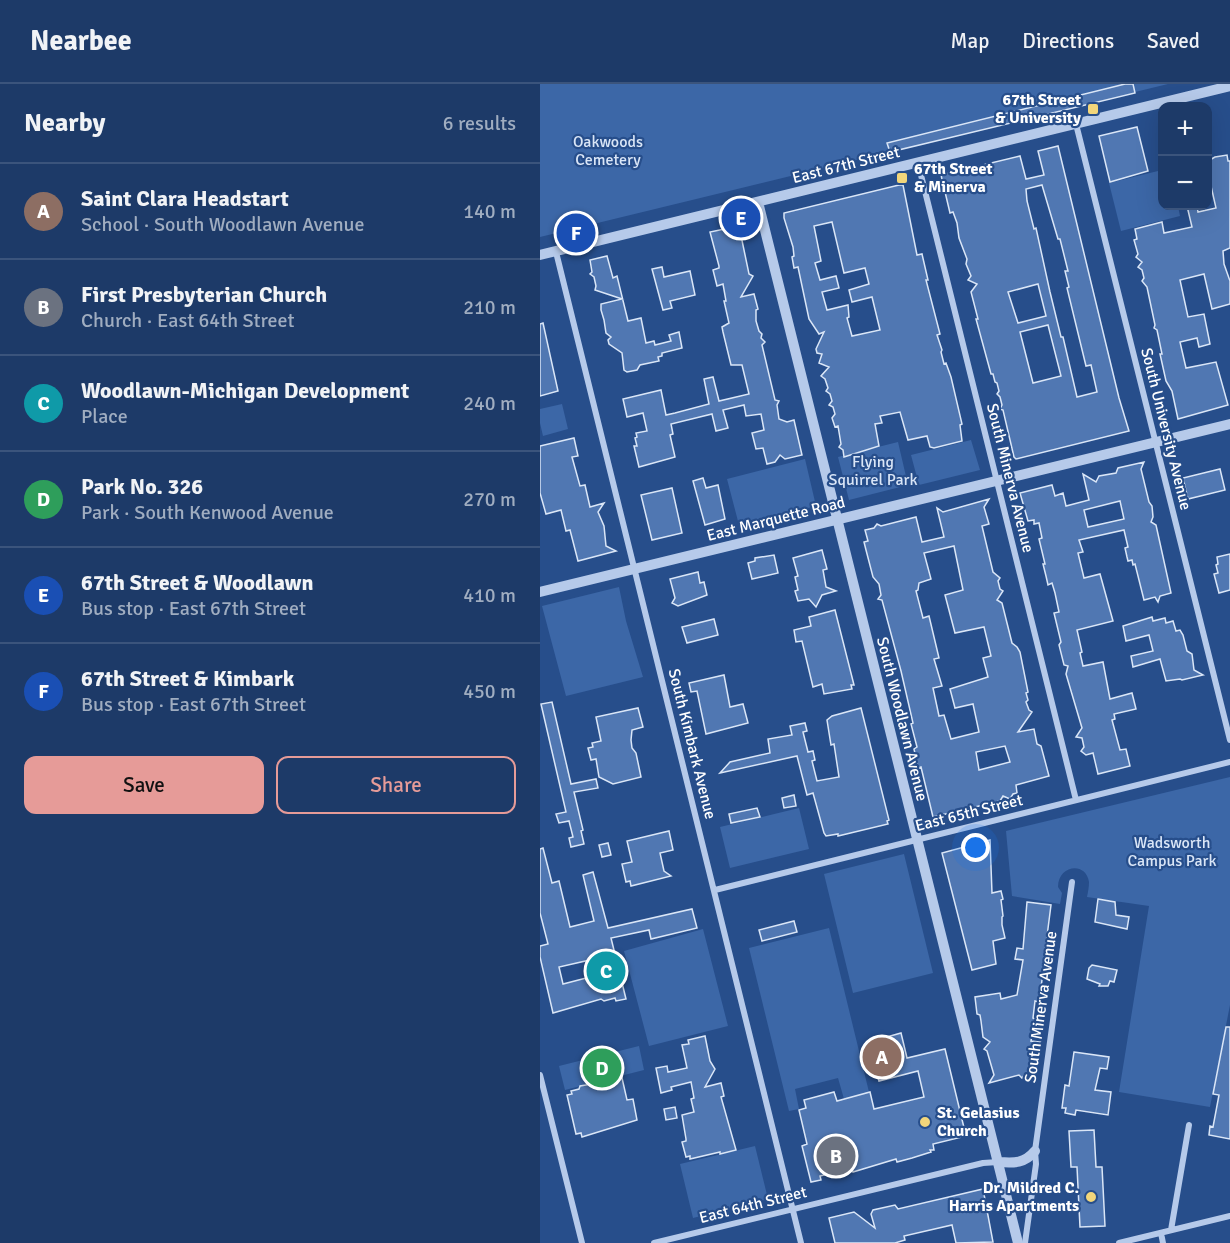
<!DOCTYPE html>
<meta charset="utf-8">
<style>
:root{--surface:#1d3a68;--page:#2a4571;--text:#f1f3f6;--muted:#a0adc0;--line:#3b547c;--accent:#e69b98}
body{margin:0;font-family:Signika,sans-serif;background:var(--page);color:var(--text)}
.controls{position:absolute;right:18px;top:18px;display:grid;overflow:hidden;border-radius:12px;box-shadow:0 6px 24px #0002}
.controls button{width:54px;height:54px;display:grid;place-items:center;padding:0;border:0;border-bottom:2px solid var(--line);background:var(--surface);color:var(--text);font:30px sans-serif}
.you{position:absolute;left:436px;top:764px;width:21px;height:21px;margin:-15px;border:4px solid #fff;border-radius:50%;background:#1a73e8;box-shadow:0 0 0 9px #1a73e833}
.badge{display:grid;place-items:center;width:39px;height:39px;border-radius:50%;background:var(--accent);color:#fff;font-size:20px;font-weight:700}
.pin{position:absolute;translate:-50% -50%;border:3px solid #fff;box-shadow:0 2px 6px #0006}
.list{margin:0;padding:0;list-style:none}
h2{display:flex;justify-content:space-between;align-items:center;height:78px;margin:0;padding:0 24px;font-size:26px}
h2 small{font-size:20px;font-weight:400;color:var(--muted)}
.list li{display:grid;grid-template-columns:39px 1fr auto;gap:18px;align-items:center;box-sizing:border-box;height:96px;padding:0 24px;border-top:2px solid var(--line)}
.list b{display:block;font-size:22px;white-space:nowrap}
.list p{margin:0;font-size:20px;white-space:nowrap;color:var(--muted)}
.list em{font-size:20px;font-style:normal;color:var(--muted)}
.actions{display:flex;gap:12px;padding:18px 24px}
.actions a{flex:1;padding:14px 0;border:2px solid var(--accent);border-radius:12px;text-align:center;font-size:21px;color:var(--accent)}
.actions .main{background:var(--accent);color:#111}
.map{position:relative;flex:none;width:690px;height:1159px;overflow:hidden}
header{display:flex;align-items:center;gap:36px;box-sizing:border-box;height:84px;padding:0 30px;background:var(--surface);border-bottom:2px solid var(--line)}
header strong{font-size:28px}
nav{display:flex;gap:33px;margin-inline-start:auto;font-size:21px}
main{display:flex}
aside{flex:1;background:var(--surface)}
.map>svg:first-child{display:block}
.green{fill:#3c67a7}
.building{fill:#5077b2;stroke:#dae6f7;stroke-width:1.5;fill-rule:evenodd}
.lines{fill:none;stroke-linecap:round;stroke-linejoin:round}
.minor{stroke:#b6caea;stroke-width:6}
.tertiary{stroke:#b6caea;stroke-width:10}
.poi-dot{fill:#f2d67b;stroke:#274e8b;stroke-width:2}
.labels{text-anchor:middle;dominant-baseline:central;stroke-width:4.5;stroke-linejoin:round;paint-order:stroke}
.poi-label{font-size:16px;font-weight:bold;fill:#fff;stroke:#274e8b;text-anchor:end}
.park-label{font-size:16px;fill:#dae6f7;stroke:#274e8b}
.street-label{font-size:16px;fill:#fff;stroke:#274e8b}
</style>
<header>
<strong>Nearbee</strong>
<nav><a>Map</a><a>Directions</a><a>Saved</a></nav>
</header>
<main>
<aside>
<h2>Nearby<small>6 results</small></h2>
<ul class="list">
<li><span class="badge" style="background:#8d6e63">A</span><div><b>Saint Clara Headstart</b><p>School · South Woodlawn Avenue</p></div><em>140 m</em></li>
<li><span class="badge" style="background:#6b7280">B</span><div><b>First Presbyterian Church</b><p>Church · East 64th Street</p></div><em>210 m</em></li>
<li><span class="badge" style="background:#0f9aa8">C</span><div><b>Woodlawn-Michigan Development</b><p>Place</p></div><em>240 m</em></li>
<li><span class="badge" style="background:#2e9e5b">D</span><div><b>Park No. 326</b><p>Park · South Kenwood Avenue</p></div><em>270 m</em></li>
<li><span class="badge" style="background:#1a4fb4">E</span><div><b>67th Street &amp; Woodlawn</b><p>Bus stop · East 67th Street</p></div><em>410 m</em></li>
<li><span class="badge" style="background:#1a4fb4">F</span><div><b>67th Street &amp; Kimbark</b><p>Bus stop · East 67th Street</p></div><em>450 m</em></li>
</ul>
<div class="actions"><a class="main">Save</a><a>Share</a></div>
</aside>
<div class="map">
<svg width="690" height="1159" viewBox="0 0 690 1159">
<rect width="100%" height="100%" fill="#274e8b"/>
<path class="green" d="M0 0H628L0 153Z
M622 86V122H638L640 132 581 147 569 99Z
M22 320 28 345 3 352 0 339V325Z
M431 356 440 386 379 401 371 371Z
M358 358 368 401 309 416 298 373Z
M265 375 276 422 199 441 187 395Z
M79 503 86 537 103 593 26 612 2 522Z
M690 693V921L670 1023 579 1008 609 822 547 813C548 808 549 803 549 798 546 777 518 781 518 803L522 809 520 820 472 812 466 747Z
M259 724 269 765 190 784 180 743Z
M364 770 393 889 313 909 284 790Z
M289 844 329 1008 304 1015 298 994 255 1005 259 1025 249 1027 209 864Z
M163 845 188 942 109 962 84 867Z
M99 962 104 986 25 1006 19 982Z
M215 1062 228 1115 153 1134 140 1080Z"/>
<path class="building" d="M585 0H593L595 9 350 68 347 59Z
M597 43 608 87 570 98 559 52Z
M518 62 579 314 589 347 476 375 474 373 463 326 460 325 462 321 460 313 457 310 459 307 457 299 455 298 453 290H451L436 235H438L431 208 437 200 428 196 431 192 426 180 427 175 419 154 417 139 413 128 410 129 401 91 480 72 486 95 504 91 498 67ZM502 101 518 155H520L528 187H525L529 203 527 204 546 282 551 281 557 308 537 313 523 253H521L510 208 496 144 494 145 487 117 486 105ZM498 200 506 232 478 239 468 208ZM508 241 521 292 493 299 480 248Z
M687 71 688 77H690V164L683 167 684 180 690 197V220L672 225 664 190 640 196 648 233 664 230 670 260 659 263 657 254 640 258 646 284 676 278 688 321 638 335 632 307 626 297 620 270H622L617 246 614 244 615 241 607 203 602 197 604 194 602 186 598 183 602 178 596 173 598 170 594 156 597 155 595 145 622 138 624 149 652 143 647 122H657L658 128 676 124 668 89V77L675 73Z
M359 101H363L377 171 382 170 388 196H386L400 250 397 251 402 266 401 268 404 280 406 279 411 293 422 340 420 341 422 357 394 364 390 363 387 352 368 356 360 328 340 332 342 339 335 340 339 362 304 373 303 366 299 363 301 360 298 342 295 343 292 334 295 330 293 323 289 321 292 317 290 310 286 307 288 304 285 295 281 292 289 283 279 279 282 270 277 269 276 265 284 248 279 250 269 235 258 183 254 184 252 173 254 172 253 163 244 134V129ZM292 138 304 189 325 184 329 200 309 206 312 218 332 213 340 246 312 252 307 234 309 233 308 221 287 226 282 208 299 204 296 192 280 196 275 179 281 177 274 142Z
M199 142 209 190 213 192 201 213 214 210 218 225 216 226V237L219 247 222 250 221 254 225 258 222 261 235 316 239 317 237 321 239 335 247 338 254 336 262 371 245 375 240 371 235 378 227 380 223 364 216 365 212 349 224 346 221 330 206 332 204 321 183 326 188 344 176 347 172 330 131 340 133 350 130 351 135 373 99 383 94 362H97L95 354 97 353 96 349 107 347 103 329 87 333 83 315 121 306 126 331 135 329 169 320 164 295 173 293 179 317 209 310 202 281H191L183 248 182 243 189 239 184 217H186L183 200 177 202 173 186 179 184V182L170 148Z
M67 172 73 194 77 192 88 237 101 234 106 259 114 257 115 261 131 257 129 251 139 248 142 264 122 269V272L118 273 119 277 100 281 97 286 87 288 84 286 82 269 69 260 68 256 71 253 66 249 64 236 61 226V220L82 215 55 206 56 202 54 193 50 190 52 188 50 176Z
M122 183 124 193 150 187 155 211 130 217 132 224 123 226 112 185Z
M3 239 18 307 0 312V240Z
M34 354 38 372 32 373 40 402 45 401 50 423 64 419 58 428 64 442 66 462 76 467 38 477 30 446 26 447 21 426 6 430 0 409V362Z
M604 378 601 385 609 418 612 422 613 433 611 438 616 441 631 509 620 512 618 518 615 513 604 516 595 480 593 481 592 476 588 477 587 473 585 464 588 463 584 446 539 456 543 468 538 469 544 494 560 490 573 537 537 546 542 568 540 569 543 582 563 578 570 615 592 609 596 625 574 630 575 635 572 636 580 666 586 665 590 682 558 690 553 669 546 671 541 667 544 663 542 654 536 653 542 644 526 590 528 582 524 581 519 561 521 558 514 529 519 528 515 509 512 499 508 501 506 492 503 480H505L499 455 502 454 499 439 494 440V436L488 437 480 409 512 401 515 412 523 409 526 422 549 416 543 390 556 398 559 392 576 389 578 384ZM580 417 584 435 548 443 544 426Z
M680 385 685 406 648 415 643 394Z
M163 394 166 404 178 401 185 435 165 441 153 397Z
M132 404 142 449 112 456 101 411Z
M449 415 444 423 449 440 442 442 453 488 460 494 458 497 460 505 463 507 457 516 462 519 472 559 477 563 480 568 488 608 486 609 488 616 486 618 489 626 492 628 478 648 494 645 497 660 501 662 509 692 476 701 477 709 473 710 470 715 463 712 460 717 393 733 381 683 378 684 374 665 377 663 371 640 373 639 361 587 342 516 338 515 341 511 339 500 333 493 326 466 324 458 328 457 325 446 334 444 337 440 341 442 376 433 382 458 404 453 397 424 403 428ZM414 462 423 506 405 511 415 549 444 543 451 572 443 574 448 593 410 605 415 624 433 620 439 648 411 655 404 631 399 632 393 604 402 602 394 575 399 574 389 532 383 534 376 507 378 506 379 499 391 495 384 469ZM465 662 470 678 439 686 436 668Z
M282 466 287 485 283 486 286 503 296 507 282 511 276 523 269 515 258 517 255 507 258 506 255 493 258 492 253 474Z
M690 470V506L679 509 674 490 678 489 676 481 678 480 677 473Z
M234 471 238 489 212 495 208 479 215 477V474Z
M158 488 160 499 164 498 167 511 138 522 132 519 135 514 130 495Z
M295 526 314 601H311L312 605 284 610 282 600 273 603 262 557 256 558 254 546 271 542 269 533Z
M612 533 613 537 625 534 626 539 633 537 636 547 640 546 643 551 647 567 652 570 654 586 663 591 642 596 640 595 626 597 620 575 593 583 591 572 613 567 609 551 586 557 583 542Z
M174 535 178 551 147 559 142 543Z
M184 591 190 623 203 620 208 639 166 650 157 607 151 608 149 599Z
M12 618 31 700 56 695 58 704 34 708 43 746 41 747 44 760 31 763 29 754 33 753 29 737 19 739 16 730 26 728 1 620Z
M98 624 103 643 92 646 91 656 92 664 96 669 101 693 73 700 59 693 56 675 51 676 48 664 53 663 52 659 61 657 56 633Z
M321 624 349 736 347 737 348 740 298 752V750L286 752 284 749 273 709 267 711 257 672 180 689 190 678 230 669 228 655 252 651 250 642 265 639 267 647 263 648 268 668 273 667 275 676 272 677 277 697 299 693 294 660 291 661 287 636 292 632Z
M254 711 256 722 244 724 242 714Z
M217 724 220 733 191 739 189 730Z
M129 747 133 766 120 769 124 787 131 792 91 802 90 797 86 798 82 780 92 778 87 757Z
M450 756 452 809 461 807 463 815 461 816 463 832 462 833V841L465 854 453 857 456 880 432 886 402 769Z
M68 759 71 771 62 773 59 761Z
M3 764 12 799 19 797 30 843 54 837 43 791 53 788 68 844 152 825 157 844 111 855 109 846 71 854 86 915 76 917 75 914 64 917 61 915 13 929 0 873V862L8 860 0 829V765ZM50 876 54 892 23 900 19 883Z
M558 815 575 818 576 831 589 833 587 845 555 838Z
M487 818 511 821 505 868 510 869 505 874 499 918 495 917 493 934 495 935 491 957 500 958 496 963 491 991 485 990 482 994 479 991 449 999 454 991 447 967 444 965 450 958 443 953 441 937 440 931 437 930 435 913 460 909 461 915 477 911 483 876 475 875 477 864 483 865Z
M254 837 257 848 222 857 219 846Z
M552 881 577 886 574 898 570 897 568 902H559L560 900 547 895 549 884Z
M686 943H690V1055L669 1051 670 1042 673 1043 679 1011 673 1010Z
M361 949 367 974 405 965 426 1052 393 1060 394 1066H390L391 1068 372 1074 357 1078 356 1075 313 1088 312 1084 280 1092 281 1096 271 1098 262 1062 267 1060 259 1026 266 1024 264 1016 294 1008 297 1017 330 1008 334 1025 384 1013 378 987 339 997 329 958Z
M165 952 170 977 175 985 165 1003 181 999 184 1012 181 1013 196 1066 180 1070V1068L150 1075V1072L146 1073 142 1058 146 1057V1055L142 1031 154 1028 151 1015 154 1014 151 998 131 1003 132 1006 121 1009 116 984 127 982 128 988 147 984 142 961 149 960 148 956Z
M534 968 569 973 567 985 560 984 555 1006 571 1008 568 1031 536 1026 535 1031 525 1029 526 1024H522L525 1001 529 1002Z
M82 994 87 1016 93 1015 97 1036 42 1053 41 1049 36 1050 27 1011 32 1010 31 1007 39 1005 40 1002 52 1000 54 1002Z
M135 1023 137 1034 126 1036 124 1025Z
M554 1046 556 1083H562L565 1142 540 1143 537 1083H531L529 1047Z
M443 1105 453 1158 416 1159 412 1141 364 1152 365 1156 355 1159H295L289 1134 314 1128 335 1144 331 1130 333 1126 355 1121 358 1125Z"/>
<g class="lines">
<path class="minor" d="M536 40 690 656
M378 79 536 716
M16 168 261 1159
M175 806 690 678
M0 991 42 1159
M631 1146 649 1041
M621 1149 623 1159
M114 1159 443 1079 458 1078
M485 1159 496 1080 495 1067 532 798
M579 1159 690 1132"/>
<path class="tertiary" d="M218 118 478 1159
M0 171 690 2
M0 508 690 340
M458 1078C474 1079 484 1080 495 1067"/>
</g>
<g class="poi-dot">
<rect x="547" y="19" width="12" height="12" rx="3"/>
<rect x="356" y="88" width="12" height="12" rx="3"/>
<circle cx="385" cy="1038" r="6"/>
<circle cx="551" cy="1113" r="6"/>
</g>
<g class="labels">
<g class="poi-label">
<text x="541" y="16">67th Street<tspan x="541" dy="18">&amp; University</tspan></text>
<text x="374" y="85" text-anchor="start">67th Street<tspan x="374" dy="18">&amp; Minerva</tspan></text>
<text x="397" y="1029" text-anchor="start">St. Gelasius<tspan x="397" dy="18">Church</tspan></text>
<text x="539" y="1104">Dr. Mildred C.<tspan x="539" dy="18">Harris Apartments</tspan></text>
</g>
<g class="park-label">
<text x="68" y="58">Oakwoods<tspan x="68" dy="18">Cemetery</tspan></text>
<text x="333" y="378">Flying<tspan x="333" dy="18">Squirrel Park</tspan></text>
<text x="632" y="759">Wadsworth<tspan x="632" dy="18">Campus Park</tspan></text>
</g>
<g class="street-label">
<text transform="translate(306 81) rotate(-14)">East 67th Street</text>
<text transform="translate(626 345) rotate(76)">South University Avenue</text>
<text transform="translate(470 394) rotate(76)">South Minerva Avenue</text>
<text transform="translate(236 435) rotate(-14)">East Marquette Road</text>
<text transform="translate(362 635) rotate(76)">South Woodlawn Avenue</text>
<text transform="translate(152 660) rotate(76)">South Kimbark Avenue</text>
<text transform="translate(429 729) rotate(-14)">East 65th Street</text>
<text transform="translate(501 923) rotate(-82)">South Minerva Avenue</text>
<text transform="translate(213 1121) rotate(-14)">East 64th Street</text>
</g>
</g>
</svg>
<div class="controls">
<button>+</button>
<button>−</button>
</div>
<div class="you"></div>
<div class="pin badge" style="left:342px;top:973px;background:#8d6e63">A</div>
<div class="pin badge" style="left:296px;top:1072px;background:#6b7280">B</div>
<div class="pin badge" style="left:66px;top:887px;background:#0f9aa8">C</div>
<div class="pin badge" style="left:62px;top:984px;background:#2e9e5b">D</div>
<div class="pin badge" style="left:201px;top:134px;background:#1a4fb4">E</div>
<div class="pin badge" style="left:36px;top:149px;background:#1a4fb4">F</div>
</div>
</main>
